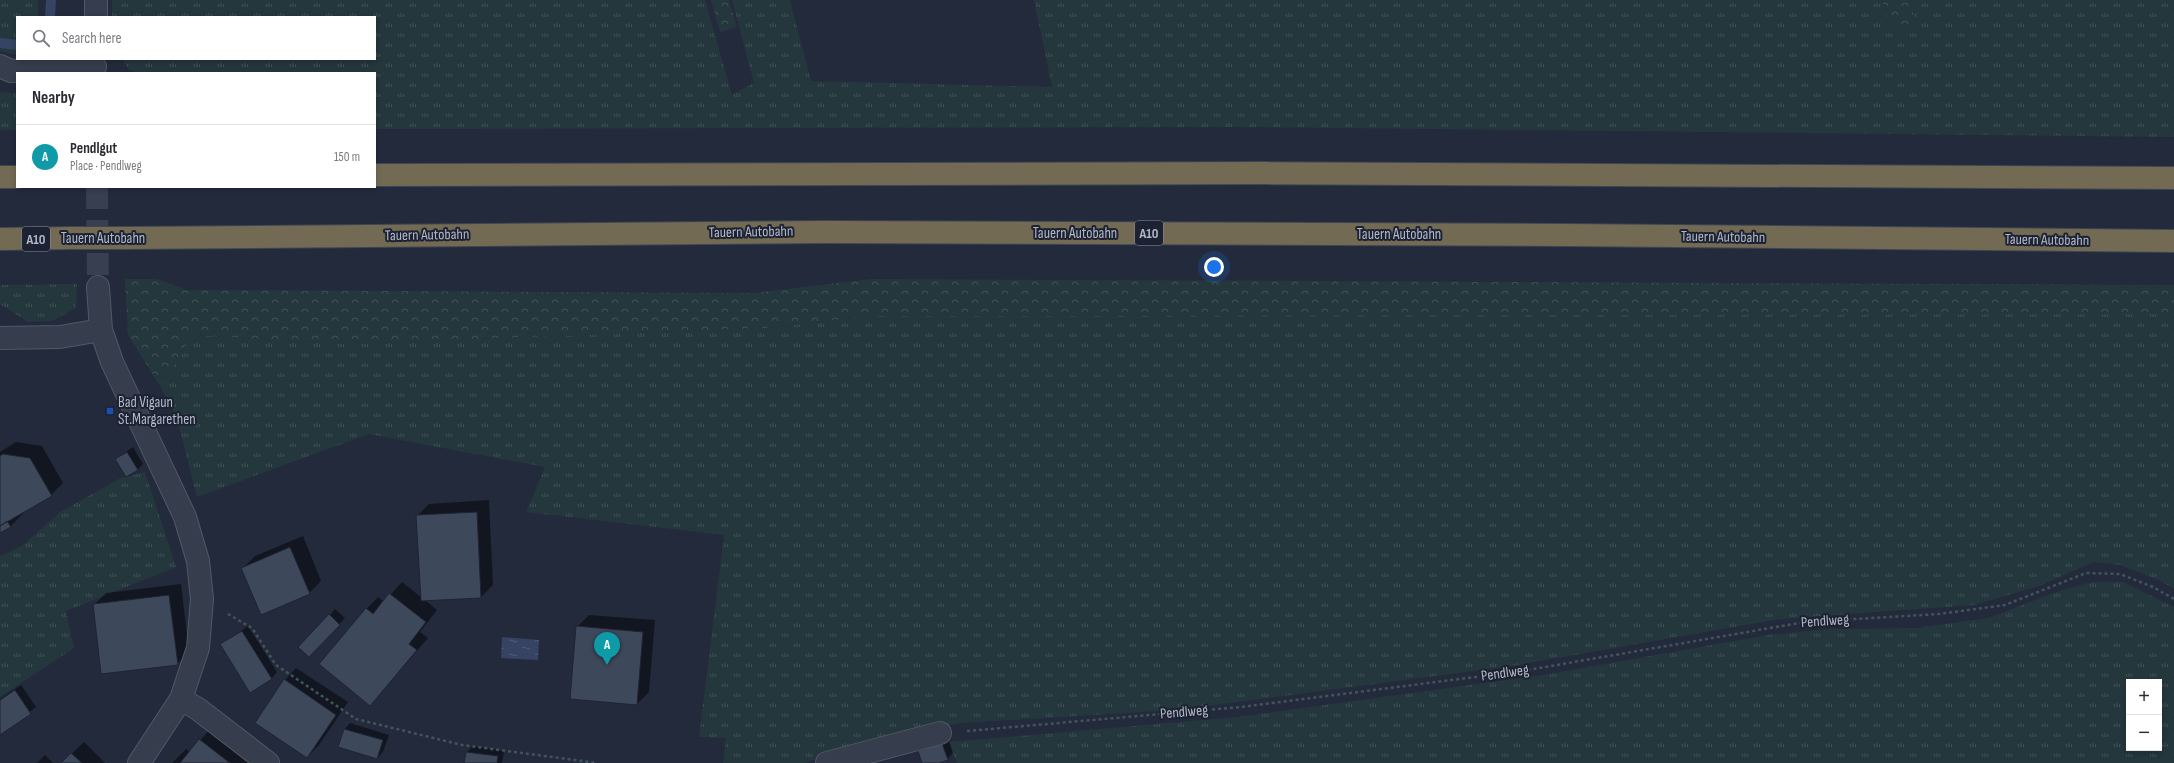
<!DOCTYPE html>
<meta charset="utf-8">
<style>
:root{--surface:#fff;--page:#f7f7f7;--text:#2b2b33;--muted:#7c7c81;--line:#e1e1e2;--accent:#1a73e8}
body{margin:0;font-family:"Sofia Sans Condensed",sans-serif;background:var(--page);color:var(--text)}
.controls{position:absolute;right:12px;bottom:12px;display:grid;overflow:hidden;border-radius:0px;box-shadow:0 2px 6px #0003}
.controls button{width:36px;height:36px;display:grid;place-items:center;padding:0;border:0;border-bottom:1px solid var(--line);background:var(--surface);color:var(--text);font:20px sans-serif}
.you{position:absolute;left:1214px;top:267px;width:14px;height:14px;margin:-10px;border:3px solid #fff;border-radius:50%;background:#1a73e8;box-shadow:0 0 0 6px #1a73e833}
.badge{display:grid;place-items:center;width:26px;height:26px;border-radius:50%;background:var(--accent);color:#fff;font-size:13px;font-weight:700}
.pin{position:absolute;translate:-50% -33px;filter:drop-shadow(0 1px 2px #0008)}
.pin::after{content:'';position:absolute;top:21px;width:14px;height:12px;background:inherit;clip-path:polygon(0 0,100% 0,50% 100%)}
.list{margin:0;padding:0;list-style:none}
h2{display:flex;justify-content:space-between;align-items:center;height:52px;margin:0;padding:0 16px;font-size:17px}
h2 small{font-size:13px;font-weight:400;color:var(--muted)}
.list li{display:grid;grid-template-columns:26px 1fr auto;gap:12px;align-items:center;box-sizing:border-box;height:64px;padding:0 16px;border-top:1px solid var(--line)}
.list b{display:block;font-size:15px;white-space:nowrap}
.list p{margin:0;font-size:13px;white-space:nowrap;color:var(--muted)}
.list em{font-size:13px;font-style:normal;color:var(--muted)}
.icon{flex:none;width:22px;height:22px;fill:none;stroke:currentColor;stroke-width:2;stroke-linecap:round;stroke-linejoin:round}
.map{position:relative;flex:none;width:2174px;height:763px;overflow:hidden}
.search{position:absolute;background:var(--surface);box-shadow:0 2px 6px #0003;left:16px;top:16px;width:360px;height:44px;display:flex;align-items:center;gap:10px;box-sizing:border-box;padding:0 14px;border-radius:0px;color:var(--muted);font-size:15px}
.panel{position:absolute;background:var(--surface);box-shadow:0 2px 6px #0003;left:16px;top:72px;width:360px;height:116px;border-radius:0px}
.map>svg:first-child{display:block}
.grass{fill:url(#grass-tufts);fill-rule:evenodd}
.forest{fill:url(#forest-crowns)}
.water{fill:url(#water-ripples)}
.shadow{fill:#0007}
.lines{fill:none;stroke-linecap:round;stroke-linejoin:round}
.stream{stroke:#364363;stroke-width:10}
.building{fill:#3e485b;stroke:#1e2433}
.minor-tunnel{stroke:#383f51;stroke-width:22;stroke-dasharray:22 11;stroke-linecap:butt}
.minor-casing{stroke:#525867;stroke-width:24}
.highway-casing{stroke:#3f4554;stroke-width:24}
.path{stroke:#42545a;stroke-width:2.5;stroke-dasharray:3 3;stroke-linecap:butt}
.minor{stroke:#363d4c;stroke-width:22}
.highway{stroke:#726a53;stroke-width:22}
.highway-bridge-casing{stroke:#3f4554;stroke-width:24;stroke-linecap:butt}
.highway-bridge{stroke:#726a53;stroke-width:22}
.transit-dot{fill:#1a4fb4;stroke:#1c2231;stroke-width:1.5}
.labels{text-anchor:middle;dominant-baseline:central;stroke-width:4;stroke-linejoin:round;paint-order:stroke}
.shield{fill:#1c2231;stroke:#858b9b;stroke-width:1}
.shield-label{font-size:14px;font-weight:bold;fill:#b2b8c8}
.street-label{font-size:15px;fill:#b2b8c8;stroke:#1c2231}
.poi-label{font-size:15px;fill:#b2b8c8;stroke:#1c2231;text-anchor:start}
</style>
<div class="map">
<svg width="2174" height="763" viewBox="0 0 2174 763">
<defs>
<pattern id="grass-tufts" width="24" height="20" patternUnits="userSpaceOnUse"><rect width="24" height="20" fill="#24373d"/><path d="M3 7l-1-3M5 7V3M7 7l1-3M15 17l-1-3M17 17v-4M19 17l1-3" fill="none" stroke="#415258"/></pattern>
<pattern id="forest-crowns" width="20" height="18" patternUnits="userSpaceOnUse"><rect width="20" height="18" fill="#24373d"/><path d="M2 6a3 3 0 1 1 6 0M12 15a3 3 0 1 1 6 0" fill="none" stroke="#415258"/></pattern>
<pattern id="water-ripples" width="26" height="14" patternUnits="userSpaceOnUse"><rect width="26" height="14" fill="#364363"/><path d="M2 4q2-2 4 0t4 0M15 11q2-2 4 0t4 0" fill="none" stroke="#515c78"/></pattern>
</defs>
<rect width="100%" height="100%" fill="#232a3c"/>
<path class="grass" d="M0 0H38V17H17V55L0 51Z
M112 0H705L732 95 754 83 732 0H790L811 81 1052 87 1034 0H1882L1891 30 1917 25 1909 0H2174V137L1239 127 375 129V73H136L129 69 122 59H375V17H112Z
M0 92 17 93V130H0Z
M77 284 76 308 52 321 28 322 0 304V285Z
M2043 313 2174 314V589L2159 580 2120 565 2094 562 2039 586 1974 605 1780 619 1511 666 1176 710 960 723 912 732 804 763H723L726 738 699 737 724 535 526 512 545 467 369 434 197 497 176 415 160 386 193 335 348 344 765 328 873 316Z
M145 472 176 567 66 611 74 648 0 697V556L22 546 60 512 121 478Z
M2091 582H2123L2174 607V763H957L948 742 1238 717 1543 675 1768 635 1829 629 1916 628 1989 618 2056 592ZM2129 682H2159V748H2129Z"/>
<path class="forest" d="M711 0H729L737 27 720 32Z
M1882 0H1909L1917 25 1891 30Z
M125 279H157L187 290 753 293 871 279 2174 285V314L873 316 765 328 348 344 193 335 160 386 128 335Z"/>
<path class="water" d="M502 637 539 640 538 660 501 658Z"/>
<path class="shadow" d="M16 442 42 446 63 483 51 495 27 509 10 527 0 532V452Z
M133 447 143 464 137 470 116 459Z
M489 500 493 585 481 597 425 600 437 610 420 632 428 638 370 705 366 609 378 597 384 602 402 582 421 597 417 516 429 504Z
M303 536 321 581 309 593 243 568 255 556Z
M181 584 189 652 177 664 94 605 106 593Z
M335 609 345 618 315 650 330 615Z
M589 615 655 620 649 692 637 704 577 627Z
M248 626 277 672 272 678 221 645Z
M296 668 348 702 319 745 307 757 285 680Z
M21 685 36 707 0 734V699Z
M350 723 389 735 383 752 377 758 345 729Z
M212 727 257 763H172L186 749 190 752Z
M948 737 953 753 947 759 936 763H923L919 751 925 745Z
M84 742 105 763H62Z
M473 746 504 751 502 763H465L467 752Z
M45 755 53 763H37Z"/>
<g class="lines">
<path class="stream" d="M50 17 51 0
M0 43 17 45"/>
</g>
<path class="building" d="M127 452 138 470 126 477 115 459Z
M3 454 30 458 52 496 0 526V456Z
M477 512 481 598 421 601 416 515Z
M7 521 11 527 0 533V526Z
M290 547 310 594 261 615 241 568Z
M389 593 426 622 409 644 417 650 370 706 319 664 366 608 373 614Z
M169 595 178 665 101 674 93 604Z
M329 614 340 625 309 657 298 647Z
M576 626 643 632 637 705 570 699Z
M242 631 272 679 250 693 220 644Z
M284 679 336 715 307 758 255 723Z
M15 690 31 714 0 735V700Z
M344 729 383 740 377 759 338 747Z
M199 739 230 763H180Z
M942 743 948 760 939 763H922L918 751Z
M466 752 498 756 497 763H464Z
M71 753 82 763H61Z"/>
<g class="lines">
<path class="minor-tunnel" d="M97 187 98 287"/>
<defs>
<path id="minor" d="M96 17V0
M0 66 11 71 95 67
M98 287 101 330 112 362 185 517 198 561 202 599 198 648 181 699 139 763
M0 338 60 337 101 330
M181 699 198 709 268 763
M827 763 940 733"/>
<path id="highway" d="M375 175C975 171 1574 173 2174 178
M0 177H17
M125 238 825 232 1566 235 2174 241
M0 239 72 238"/>
</defs>
<use href="#minor" class="minor-casing"/>
<use href="#highway" class="highway-casing"/>
<path class="path" d="M228 614 252 628 276 665 356 719 462 745 597 763
M967 731 1241 707 1522 671 1805 622 1939 614 2005 605 2086 573 2120 574 2153 587 2174 599"/>
<use href="#minor" class="minor"/>
<use href="#highway" class="highway"/>
<defs>
<path id="highway-bridge" d="M72 238H125"/>
</defs>
<use href="#highway-bridge" class="highway-bridge-casing"/>
<use href="#highway-bridge" class="highway-bridge"/>
</g>
<rect class="transit-dot" x="106" y="407" width="8" height="8" rx="2"/>
<g class="labels">
<g class="shield">
<rect x="1135" y="221" width="28" height="24" rx="3"/>
<rect x="22" y="227" width="28" height="24" rx="3"/>
</g>
<g class="shield-label">
<text x="1149" y="233">A10</text>
<text x="36" y="239">A10</text>
</g>
<g class="street-label">
<text transform="translate(751 232) rotate(-1)">Tauern Autobahn</text>
<text x="1075" y="233">Tauern Autobahn</text>
<text x="1399" y="234">Tauern Autobahn</text>
<text transform="translate(427 235) rotate(-1)">Tauern Autobahn</text>
<text transform="translate(1723 237) rotate(1)">Tauern Autobahn</text>
<text x="103" y="238">Tauern Autobahn</text>
<text transform="translate(2047 240) rotate(1)">Tauern Autobahn</text>
<text transform="translate(1825 621) rotate(-4)">Pendlweg</text>
<text transform="translate(1505 673) rotate(-8)">Pendlweg</text>
<text transform="translate(1184 712) rotate(-5)">Pendlweg</text>
</g>
<g class="poi-label">
<text x="118" y="402">Bad Vigaun<tspan x="118" dy="17">St.Margarethen</tspan></text>
</g>
</g>
</svg>
<div class="controls">
<button>+</button>
<button>−</button>
</div>
<div class="you"></div>
<div class="pin badge" style="left:607px;top:665px;background:#0f9aa8">A</div>
<div class="search"><svg class="icon" aria-label="search" viewBox="0 0 24 24"><circle cx="10" cy="10" r="6"/><path d="M15 15l6 6"/></svg>Search here</div>
<section class="panel">
<h2>Nearby<small></small></h2>
<ul class="list">
<li><span class="badge" style="background:#0f9aa8">A</span><div><b>Pendlgut</b><p>Place · Pendlweg</p></div><em>150 m</em></li>
</ul>
</section>
</div>
